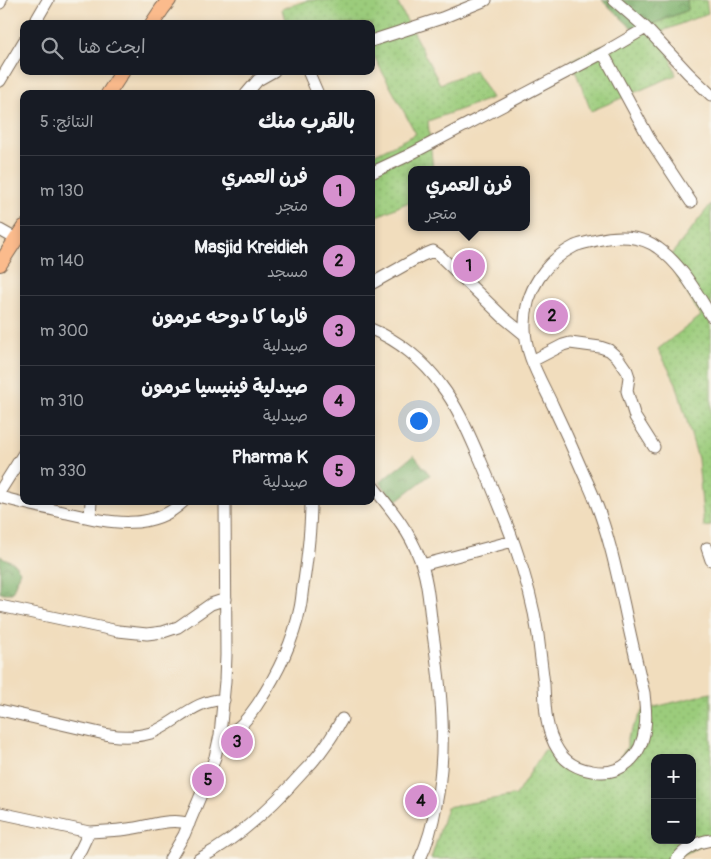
<!DOCTYPE html>
<html lang="ar">
<meta charset="utf-8">
<style>
:root{--surface:#171b24;--page:#242831;--text:#f1f3f6;--muted:#9ea1a6;--line:#363941;--accent:#d690ce}
body{margin:0;font-family:Pangolin,"Playpen Sans Arabic",sans-serif;background:var(--page);color:var(--text);direction:rtl}
.controls{position:absolute;right:15px;bottom:15px;display:grid;overflow:hidden;border-radius:10px;box-shadow:0 2px 8px #0003}
.controls button{width:45px;height:45px;display:grid;place-items:center;padding:0;border:0;border-bottom:1px solid var(--line);background:var(--surface);color:var(--text);font:25px sans-serif}
.you{position:absolute;left:418px;top:420px;width:18px;height:18px;margin:-12px;border:4px solid #fff;border-radius:50%;background:#1a73e8;box-shadow:0 0 0 8px #1a73e833}
.badge{display:grid;place-items:center;width:32px;height:32px;border-radius:50%;background:var(--accent);color:#111;font-size:16px;font-weight:700}
.pin{position:absolute;translate:-50% -50%;border:2px solid #fff;box-shadow:0 1px 5px #0006}
.popup{position:absolute;left:408px;top:166px;width:122px;height:65px;box-sizing:border-box;display:grid;place-content:center;border-radius:10px;background:var(--surface);filter:drop-shadow(0 1px 4px #0005);font-size:16px;white-space:nowrap;color:var(--muted)}
.popup b{font-size:19px;color:var(--text)}
.popup::after{content:'';position:absolute;left:50%;top:100%;margin-left:-10px;border:10px solid transparent;border-top-color:var(--surface)}
.list{margin:0;padding:0;list-style:none}
h2{display:flex;justify-content:space-between;align-items:center;height:65px;margin:0;padding:0 20px;font-size:21px}
h2 small{font-size:16px;font-weight:400;color:var(--muted)}
.list li{display:grid;grid-template-columns:32px 1fr auto;gap:15px;align-items:center;box-sizing:border-box;height:70px;padding:0 20px;border-top:1px solid var(--line)}
.list b{display:block;font-size:19px;white-space:nowrap}
.list p{margin:0;font-size:16px;white-space:nowrap;color:var(--muted)}
.list em{font-size:16px;font-style:normal;color:var(--muted)}
.icon{flex:none;width:28px;height:28px;fill:none;stroke:currentColor;stroke-width:2;stroke-linecap:round;stroke-linejoin:round}
.map{position:relative;flex:none;width:711px;height:859px;overflow:hidden;direction:ltr}
.search{position:absolute;background:var(--surface);box-shadow:0 2px 8px #0003;left:20px;top:20px;width:355px;height:55px;display:flex;align-items:center;gap:12px;box-sizing:border-box;padding:0 18px;border-radius:10px;color:var(--muted);font-size:19px}
.panel{position:absolute;background:var(--surface);box-shadow:0 2px 8px #0003;left:20px;top:90px;width:355px;height:415px;border-radius:10px;direction:rtl}
.map>svg:first-child{display:block}
.grass{fill:url(#grass-dots);stroke:#6b7b4c;fill-rule:evenodd}
.forest{fill:url(#forest-crowns);stroke:#5c6d44}
.lines{fill:none;stroke-linecap:round;stroke-linejoin:round}
.minor-casing{stroke:#7b6956;stroke-width:13}
.major-casing{stroke:#7b6956;stroke-width:16}
.minor{stroke:#fff;stroke-width:11}
.major{stroke:#fbbb8c;stroke-width:14}
</style>
<div class="map">
<svg width="711" height="859" viewBox="0 0 711 859">
<defs>
<pattern id="grass-dots" width="8" height="8" patternUnits="userSpaceOnUse" patternTransform="scale(1.25)"><rect width="8" height="8" fill="#9bcc7b"/><path d="M2 2h.1M6 6h.1" fill="none" stroke="#86af6a" stroke-width="1.8" stroke-linecap="round"/></pattern>
<pattern id="forest-crowns" width="20" height="18" patternUnits="userSpaceOnUse" patternTransform="scale(1.25)"><rect width="20" height="18" fill="#7cb06b"/><path d="M2 6a3 3 0 1 1 6 0M12 15a3 3 0 1 1 6 0" fill="none" stroke="#678f57"/></pattern>
</defs>
<rect width="100%" height="100%" fill="#f7f3e8"/>
<filter id="ink" filterUnits="userSpaceOnUse"><feTurbulence type="fractalNoise" baseFrequency=".02" numOctaves="2"/><feDisplacementMap in="SourceGraphic" scale="10" xChannelSelector="R" yChannelSelector="G"/><feConvolveMatrix kernelMatrix="1 2 1 2 8 2 1 2 1" color-interpolation-filters="sRGB"/></filter>
<filter id="wash" filterUnits="userSpaceOnUse"><feTurbulence type="fractalNoise" baseFrequency=".0096" numOctaves="4" result="noise"/><feDisplacementMap in="SourceGraphic" scale="20" xChannelSelector="R" yChannelSelector="G"/><feGaussianBlur stdDeviation="1.12" result="paint"/><feColorMatrix in="noise" values="0 0 0 0 0 0 0 0 0 0 0 0 0 0 0 0 0 1.4 0 .05"/><feComposite in="paint" operator="in"/></filter>
<g filter="url(#wash)">
<rect width="100%" height="100%" fill="#f1ddbd"/>
<path class="grass" d="M308 0H396L440 84 475 70 492 98 428 121 433 170H412L411 201 371 219V156L416 134 371 51V24H286L282 9Z
M687 0H706L708 13 663 31 676 75 591 111 571 60 635 31 688 10Z
M711 204V526L704 527 698 459 676 383 658 349 701 316 667 260Z
M711 693V842L673 859H431L447 807 516 795 545 749 584 772 614 765 627 747V738L643 710ZM655 758H692V840H655Z"/>
<path class="forest" d="M602 0H687L688 10 635 31Z
M414 455 430 475 395 502 380 482Z
M0 556 14 563 20 571 12 593H0Z"/>
</g>
<g filter="url(#ink)">
<g class="lines">
<defs>
<path id="minor" d="M614 0 646 28 688 73 711 95
M0 3 1 0
M34 24 48 0
M371 41 442 18 486 0
M603 53 649 138 691 202
M308 71 318 94
M0 81 24 41
M246 94 258 80 274 71
M371 173 405 157 603 53 646 28
M0 230 16 239
M371 284 421 256 433 251 439 255 503 317 525 335
M371 329C398 340 424 361 441 385 458 407 469 434 480 459 504 515 529 574 538 635 540 651 542 667 544 684 545 706 545 730 558 750 565 762 578 769 592 771 622 777 642 756 645 727 647 716 645 705 644 693 637 664 630 634 624 605 616 570 609 536 596 503 592 491 586 480 581 468 572 447 563 427 553 406 541 380 524 354 525 325 525 291 545 261 575 246 582 243 590 242 597 240 617 235 641 235 658 248 682 265 696 292 711 316
M532 361 563 345 570 343 600 347 609 350 618 358 627 371 629 377 627 391 635 417 654 447
M371 484C389 507 409 530 419 557 428 579 429 604 432 627 441 688 448 744 436 805 433 823 428 842 420 859
M0 491 24 453
M0 497C22 503 45 508 67 513 107 522 151 533 184 501
M90 518 91 501
M707 548 711 560
M422 565 513 541
M0 606 118 631 147 634 163 632 178 627 211 604 226 599
M0 710 109 735C123 737 137 737 151 733 175 724 197 698 224 700
M220 735C238 733 247 719 257 705 277 675 293 643 300 608 302 599 302 590 304 581 308 554 311 528 311 501
M0 813 89 832
M75 859 81 849 89 832C102 831 115 831 128 829 147 827 171 817 189 824
M170 859 184 835 208 778 215 757 220 735 225 681 226 655 225 501
M199 859C239 838 273 806 303 772 313 762 322 751 330 739 334 733 338 726 342 719
M677 859C686 848 697 842 711 840"/>
<path id="major" d="M152 24 162 9 169 0
M108 94 123 71
M0 264 24 227"/>
</defs>
<use href="#minor" class="minor-casing"/>
<use href="#major" class="major-casing"/>
<use href="#minor" class="minor"/>
<use href="#major" class="major"/>
</g>
</g>
</svg>
<div class="controls">
<button>+</button>
<button>−</button>
</div>
<div class="you"></div>
<div class="pin badge" style="left:469px;top:266px">1</div>
<div class="popup"><b>فرن العمري</b>متجر</div>
<div class="pin badge" style="left:552px;top:316px">2</div>
<div class="pin badge" style="left:237px;top:742px">3</div>
<div class="pin badge" style="left:421px;top:801px">4</div>
<div class="pin badge" style="left:208px;top:780px">5</div>
<div class="search"><svg class="icon" aria-label="search" viewBox="0 0 24 24"><circle cx="10" cy="10" r="6"/><path d="M15 15l6 6"/></svg>ابحث هنا</div>
<section class="panel">
<h2>بالقرب منك<small>النتائج: 5</small></h2>
<ul class="list">
<li><span class="badge">1</span><div><b>فرن العمري</b><p>متجر</p></div><em>130 m</em></li>
<li><span class="badge">2</span><div><b>Masjid Kreidieh</b><p>مسجد</p></div><em>140 m</em></li>
<li><span class="badge">3</span><div><b>فارما كا دوحه عرمون</b><p>صيدلية</p></div><em>300 m</em></li>
<li><span class="badge">4</span><div><b>صيدلية فينيسيا عرمون</b><p>صيدلية</p></div><em>310 m</em></li>
<li><span class="badge">5</span><div><b>Pharma K</b><p>صيدلية</p></div><em>330 m</em></li>
</ul>
</section>
</div>
